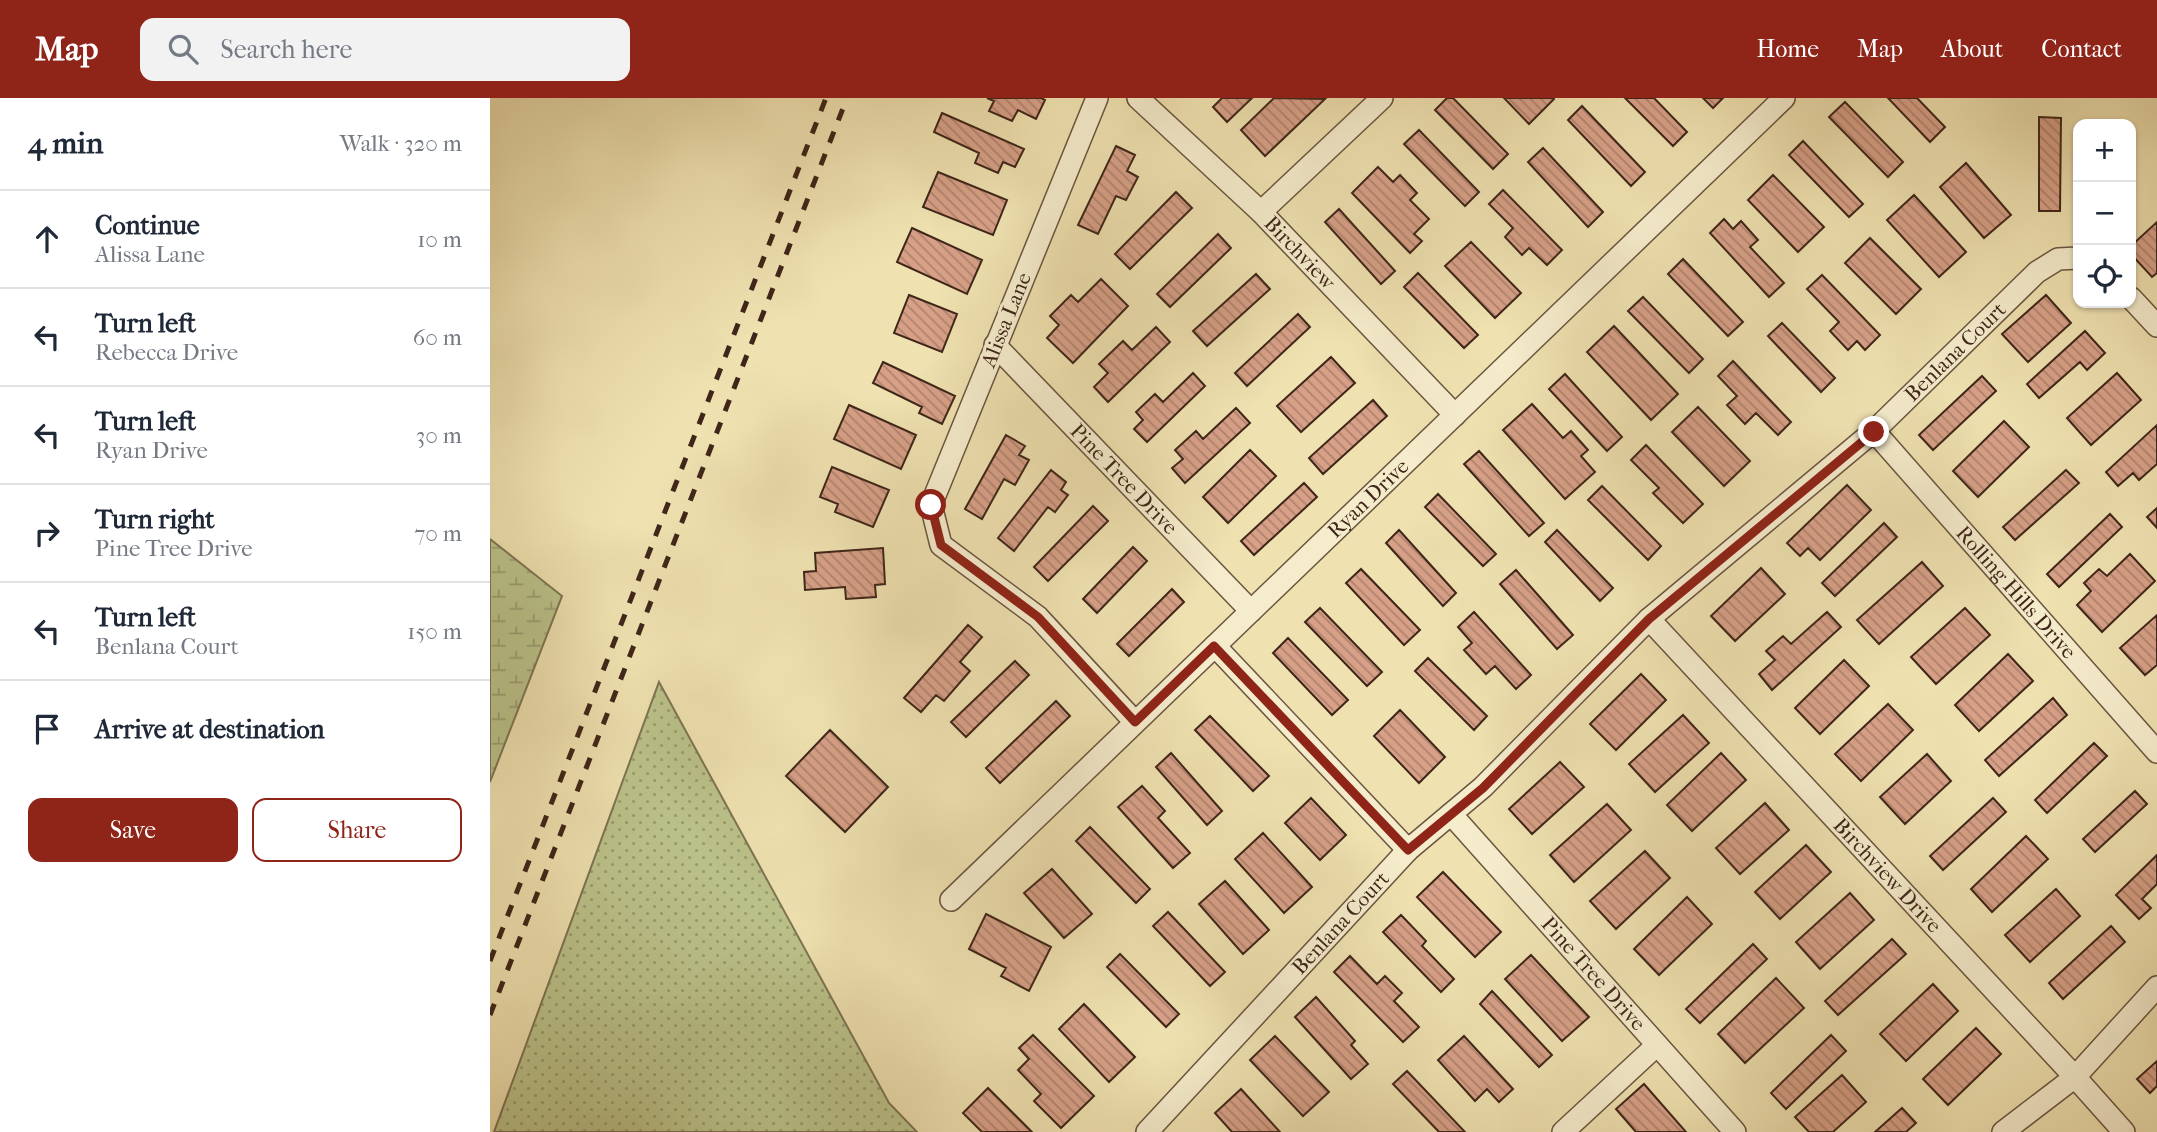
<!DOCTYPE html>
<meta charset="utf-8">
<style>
:root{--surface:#fff;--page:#f2f2f3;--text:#1f2937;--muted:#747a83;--line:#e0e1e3;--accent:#8f2418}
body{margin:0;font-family:"IM FELL French Canon",serif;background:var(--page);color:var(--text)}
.controls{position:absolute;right:21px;top:21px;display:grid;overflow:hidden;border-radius:14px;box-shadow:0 2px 5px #0004}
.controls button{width:63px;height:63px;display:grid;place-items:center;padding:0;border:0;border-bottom:2px solid var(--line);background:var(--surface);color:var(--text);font:35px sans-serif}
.stop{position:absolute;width:21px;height:21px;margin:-16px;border:5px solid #8f2418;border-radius:50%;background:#fff}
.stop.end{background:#8f2418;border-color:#fff;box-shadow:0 2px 7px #0008}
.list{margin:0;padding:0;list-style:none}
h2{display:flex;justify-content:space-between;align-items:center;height:91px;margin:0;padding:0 28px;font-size:30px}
h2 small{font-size:23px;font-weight:400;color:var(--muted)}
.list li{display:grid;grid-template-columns:46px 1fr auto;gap:21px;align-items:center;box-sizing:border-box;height:98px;padding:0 28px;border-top:2px solid var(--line)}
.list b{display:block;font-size:26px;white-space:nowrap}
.list p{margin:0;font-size:23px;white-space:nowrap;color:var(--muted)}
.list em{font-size:23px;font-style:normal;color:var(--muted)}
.actions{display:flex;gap:14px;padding:21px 28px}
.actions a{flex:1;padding:16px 0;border:2px solid var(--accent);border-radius:14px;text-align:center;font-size:24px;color:var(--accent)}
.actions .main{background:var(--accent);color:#fff}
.icon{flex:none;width:38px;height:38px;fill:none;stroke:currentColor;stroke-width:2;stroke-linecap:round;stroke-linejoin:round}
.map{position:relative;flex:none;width:1667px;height:1034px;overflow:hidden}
header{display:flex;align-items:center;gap:42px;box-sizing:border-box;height:98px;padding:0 35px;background:var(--accent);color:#fff}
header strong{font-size:33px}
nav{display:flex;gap:38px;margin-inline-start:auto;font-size:24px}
.search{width:490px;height:63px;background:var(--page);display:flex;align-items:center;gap:18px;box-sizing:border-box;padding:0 24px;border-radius:14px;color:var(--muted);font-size:26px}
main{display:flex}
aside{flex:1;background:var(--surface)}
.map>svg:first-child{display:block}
.grass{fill:url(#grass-dots);stroke:#7d7452;stroke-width:2}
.wetland{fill:url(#wetland-marsh);stroke:#7d7452;stroke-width:2}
.building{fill:url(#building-back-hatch);stroke:#3f2619;stroke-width:2}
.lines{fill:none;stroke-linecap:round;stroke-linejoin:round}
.street-casing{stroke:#6b553f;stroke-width:24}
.street{stroke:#f5eccc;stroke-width:21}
.rail{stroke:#3f2619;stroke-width:5;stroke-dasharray:12 12;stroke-linecap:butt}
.route{stroke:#8f2418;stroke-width:9}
.labels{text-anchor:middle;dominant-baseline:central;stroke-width:6;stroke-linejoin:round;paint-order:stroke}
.street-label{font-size:21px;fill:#3f2619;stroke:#f5eccc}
</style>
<header>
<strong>Map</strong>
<div class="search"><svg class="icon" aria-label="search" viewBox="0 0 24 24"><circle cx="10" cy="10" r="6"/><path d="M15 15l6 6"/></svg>Search here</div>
<nav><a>Home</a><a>Map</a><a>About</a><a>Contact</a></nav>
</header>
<main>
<aside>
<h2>4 min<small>Walk · 320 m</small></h2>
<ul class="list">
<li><svg class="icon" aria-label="ahead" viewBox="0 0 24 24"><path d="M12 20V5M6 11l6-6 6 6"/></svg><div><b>Continue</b><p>Alissa Lane</p></div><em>10 m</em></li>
<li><svg class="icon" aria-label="left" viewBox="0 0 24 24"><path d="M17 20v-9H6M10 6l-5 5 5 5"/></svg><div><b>Turn left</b><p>Rebecca Drive</p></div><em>60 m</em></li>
<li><svg class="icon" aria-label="left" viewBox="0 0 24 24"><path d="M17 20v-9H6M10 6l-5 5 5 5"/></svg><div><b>Turn left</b><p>Ryan Drive</p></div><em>30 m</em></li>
<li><svg class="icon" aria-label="right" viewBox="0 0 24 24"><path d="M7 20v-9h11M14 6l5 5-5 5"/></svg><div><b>Turn right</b><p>Pine Tree Drive</p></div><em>70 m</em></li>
<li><svg class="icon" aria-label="left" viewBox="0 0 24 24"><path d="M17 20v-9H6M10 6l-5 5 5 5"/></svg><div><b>Turn left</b><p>Benlana Court</p></div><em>150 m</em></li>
<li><svg class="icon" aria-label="arrive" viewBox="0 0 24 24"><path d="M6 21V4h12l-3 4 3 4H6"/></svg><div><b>Arrive at destination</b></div></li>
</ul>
<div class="actions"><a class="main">Save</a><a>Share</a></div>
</aside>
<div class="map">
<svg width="1667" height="1034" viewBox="0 0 1667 1034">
<defs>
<pattern id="grass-dots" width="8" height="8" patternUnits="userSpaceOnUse" patternTransform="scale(1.75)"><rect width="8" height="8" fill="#bbc28a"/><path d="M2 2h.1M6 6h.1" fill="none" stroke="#999d70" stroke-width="1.8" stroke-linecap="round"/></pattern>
<pattern id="wetland-marsh" width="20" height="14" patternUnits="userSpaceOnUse" patternTransform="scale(1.75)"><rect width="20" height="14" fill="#bbc28a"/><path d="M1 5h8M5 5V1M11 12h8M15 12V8" fill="none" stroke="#999d70"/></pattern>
<pattern id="building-back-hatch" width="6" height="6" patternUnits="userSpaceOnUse" patternTransform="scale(1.75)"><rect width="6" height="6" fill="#d7a087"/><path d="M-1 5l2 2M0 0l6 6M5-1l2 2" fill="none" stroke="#b0826e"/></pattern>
</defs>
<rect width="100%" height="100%" fill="#efe1b0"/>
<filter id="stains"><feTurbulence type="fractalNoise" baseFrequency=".00286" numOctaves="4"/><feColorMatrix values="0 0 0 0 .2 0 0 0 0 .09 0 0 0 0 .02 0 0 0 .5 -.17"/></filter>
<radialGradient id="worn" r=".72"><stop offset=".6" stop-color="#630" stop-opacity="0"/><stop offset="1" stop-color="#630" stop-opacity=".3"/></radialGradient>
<path class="grass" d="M169 584 399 1005 427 1034H4Z"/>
<path class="wetland" d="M0 441 72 498 0 684Z"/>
<path class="building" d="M497 0H551L555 2 546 21 528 12 522 23 499 13 504 3Z
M732 0H762L737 24 723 9Z
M784 0 835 1 775 58 751 32Z
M957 0H963L1018 56 1003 71 945 12Z
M1014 0H1063L1064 1 1039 26Z
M1135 0H1164L1197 34 1183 48Z
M1213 0H1233L1223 10Z
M1398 0H1427L1455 29 1440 44Z
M1355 4 1413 64 1398 79 1339 19Z
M1092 8 1155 74 1141 88 1078 22Z
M452 15 534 51 525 69 513 64 508 75 485 65 489 55 444 34Z
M1549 19 1571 20 1570 113H1549Z
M929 32 989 94 975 108 914 46Z
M1313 43 1373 106 1359 119 1299 57Z
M626 48 645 57 637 73 648 79 636 102 626 98 608 136 588 127Z
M1053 50 1113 114 1098 129 1038 64Z
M1476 65 1521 117 1494 140 1450 89Z
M888 69 903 84 910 77 927 95 920 102 939 121 924 136 932 143 920 155 862 95Z
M448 74 517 102 503 137 433 109Z
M1283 77 1334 129 1308 154 1258 102Z
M1013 92 1072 152 1057 167 1039 150 1032 157 1015 139 1023 130 999 106Z
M686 94 702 110 640 171 625 156Z
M1424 97 1476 154 1449 179 1397 122Z
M849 111 905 173 891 186 835 124Z
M1234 121 1243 131 1251 123 1268 142 1260 149 1294 185 1279 199 1220 135Z
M1667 124V175L1662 179 1641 156V148Z
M422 130 492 162 477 196 407 164Z
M728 136 741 150 680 209 667 196Z
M1380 140 1431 191 1406 216 1355 165Z
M981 144 1031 195 1005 220 955 168Z
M1193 161 1253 224 1238 238 1178 176Z
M928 175 988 237 974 250 914 189Z
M766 176 780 191 717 248 703 233Z
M1332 177 1390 237 1375 252 1367 243 1358 252 1340 233 1349 224 1317 191Z
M611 181 638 208 583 265 557 240 569 227 560 218 581 197 588 204Z
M419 197 467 216 452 254 404 235Z
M1556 197 1581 225 1538 264 1512 236Z
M1153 199 1213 261 1199 275 1138 213Z
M808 216 820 229 757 288 745 275Z
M1292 225 1345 280 1331 294 1278 238Z
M1124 228 1188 296 1161 322 1097 254Z
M666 229 680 244 618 304 604 289 618 275 609 266 633 243 642 252Z
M1595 233 1615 255 1597 272 1590 264 1549 300 1537 286Z
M841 259 865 285 811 334 787 308Z
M1243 263 1301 324 1288 337 1266 315 1255 326 1237 307 1247 298 1228 278Z
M393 264 465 298 452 326 429 315 432 309 383 285Z
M703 275 715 288 657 344 644 331 653 322 646 314 665 296 673 304Z
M1627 275 1651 302 1601 347 1577 320Z
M1075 276 1132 339 1117 353 1059 291Z
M1492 278 1506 293 1443 352 1429 337Z
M883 302 897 318 833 376 819 360Z
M1042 306 1073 340 1081 333 1098 352 1091 358 1105 374 1075 401 1013 332Z
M359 307 426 337 411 371 344 341Z
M1208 309 1260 363 1234 388 1182 334Z
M746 310 760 325 695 385 682 370 693 361 685 352 706 333 713 341Z
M1514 323 1539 349 1488 399 1463 373Z
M1667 327V366L1649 382 1643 375 1628 388 1616 374Z
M516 337 535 348 529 357 539 362 525 387 514 381 492 421 475 411Z
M1156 347 1213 406 1193 425 1163 395 1169 390 1141 362Z
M760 352 786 378 738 425 713 399Z
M989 353 1054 425 1039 438 974 366Z
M342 369 399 392 383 429 345 414 348 406 330 399Z
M561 372 576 384 571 392 578 397 565 414 558 409 524 453 508 440Z
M1576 372 1589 385 1525 442 1513 429Z
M814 385 827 399 764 457 751 443Z
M1357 387 1381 412 1330 462 1318 450 1310 458 1297 445Z
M1112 388 1171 448 1158 462 1098 402Z
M948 396 1006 456 993 468 935 409Z
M603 408 618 423 558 483 544 469Z
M1667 410V430L1657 419Z
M1620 416 1632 429 1569 489 1557 476Z
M1394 425 1407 439 1345 498 1332 485Z
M909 432 966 495 953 508 896 445Z
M1067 432 1123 490 1110 503 1055 444Z
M643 449 657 463 607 515 593 501Z
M393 450 395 486 385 487 386 499 356 501 355 489 315 492 314 474 326 473 325 455Z
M1640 456 1665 483 1612 534 1587 507 1601 493 1594 485 1609 471 1617 478Z
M1432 464 1453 488 1389 546 1367 522Z
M1271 470 1295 496 1245 543 1221 518Z
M871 471 930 532 914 547 856 485Z
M1026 472 1083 537 1067 551 1010 486Z
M682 491 694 504 639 558 627 546Z
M830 510 892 574 877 588 815 524Z
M1475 510 1500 537 1446 586 1421 559Z
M984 514 1041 577 1026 591 1005 568 996 576 974 552 982 545 968 529Z
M1337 514 1351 529 1282 592 1269 576 1285 562 1276 553 1293 538 1301 546Z
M1667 517V567L1655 577 1630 550Z
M478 527 492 539 470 564 480 573 454 603 446 597 431 614 414 600Z
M798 540 858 602 842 617 783 555Z
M1518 556 1543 583 1489 633 1465 607Z
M938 560 997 618 984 632 925 573Z
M1354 562 1379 588 1330 636 1305 610Z
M525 563 539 577 476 639 461 624Z
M1151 576 1176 602 1126 652 1100 626Z
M1563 600 1577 617 1509 678 1495 662Z
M566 603 580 618 510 685 496 670Z
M1398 606 1423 632 1371 683 1345 656Z
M910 612 955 659 929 685 884 638Z
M1193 617 1219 645 1165 694 1139 666Z
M720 618 779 678 763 693 705 632Z
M340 632 398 689 355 734 296 678Z
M1604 645 1617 658 1557 715 1545 702Z
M681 655 732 713 717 727 666 669Z
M1231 655 1256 682 1202 733 1177 707Z
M1437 656 1461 683 1415 726 1390 699Z
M1070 664 1094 689 1042 736 1019 711Z
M652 688 675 713 668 720 700 755 683 770 628 709Z
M1645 693 1657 706 1605 754 1593 741Z
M821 700 856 737 830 762 795 725Z
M1503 700 1516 714 1453 772 1440 758Z
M1275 705 1299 732 1250 776 1226 750Z
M1117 706 1141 732 1084 784 1060 757Z
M600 729 660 791 646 805 586 743Z
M773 735 822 789 794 815 745 761Z
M1536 738 1558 761 1502 814 1481 791Z
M1316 747 1341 774 1290 821 1265 794Z
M1155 753 1180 780 1126 831 1100 803Z
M1667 757V786L1652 801 1661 810 1649 821 1626 797Z
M562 771 602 816 574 840 534 795Z
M953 774 1011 834 985 859 927 799Z
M735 783 779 832 753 856 709 806Z
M1566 791 1590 818 1540 864 1515 837Z
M1360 795 1384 822 1330 871 1306 844Z
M1197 799 1222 826 1169 877 1144 851Z
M678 814 735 874 720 888 663 828Z
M496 816 561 849 539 893 511 878 516 870 479 851Z
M911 817 936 843 932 848 964 881 951 894 893 834Z
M1621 828 1635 844 1573 901 1559 885Z
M1402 841 1416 856 1348 917 1335 903Z
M1263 846 1277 861 1210 925 1196 911Z
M630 856 689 916 676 929 617 869Z
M1041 857 1099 919 1072 943 1015 881Z
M860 858 887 886 895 878 912 895 904 903 929 929 913 944 844 874Z
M1286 880 1314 910 1255 965 1228 936Z
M1443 886 1468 913 1416 963 1390 936Z
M1002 893 1062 957 1049 969 990 906Z
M826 899 865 943 861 947 878 966 861 981 805 919Z
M594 906 645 959 619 984 569 931Z
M1486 930 1511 956 1458 1007 1433 981Z
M543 937 604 998 571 1030 544 1003 551 996 528 972 539 961 529 950Z
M1341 937 1356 953 1296 1011 1281 995Z
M785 938 839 994 813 1018 760 962Z
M974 938 1023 991 1009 1004 997 991 985 1003 948 962Z
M1667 963V988L1660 995 1647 981Z
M917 973 975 1034H949L903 986Z
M1352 977 1376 1004 1343 1034H1319L1305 1019Z
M1154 986 1196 1034H1146L1126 1011Z
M498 990 542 1034H492L473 1015Z
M751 991 790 1034H742L725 1015Z
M1412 1010 1426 1025 1416 1034H1385Z"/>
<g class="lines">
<defs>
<g id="street">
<path d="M607 0 441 407 451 447 548 519 645 624"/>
<path id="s1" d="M648 0 771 114 965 317"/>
<path d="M771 114 892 0"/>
<path d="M1641 200 1667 228"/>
<path id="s2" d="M505 247 761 513"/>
<path id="s3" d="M1384 333 1667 654"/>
<path id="s4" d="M1159 521 1585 979 1634 1034"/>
<path d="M725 548 918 752"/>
<path id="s5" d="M961 716 1245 1034"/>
<path id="s6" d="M461 802 1294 0"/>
<path id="s7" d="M657 1034 918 752 993 689 1159 521 1384 333 1547 174 1568 161 1588 160"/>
<path d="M1073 1034 1167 947"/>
<path d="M1513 1034 1585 979 1667 889"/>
</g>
</defs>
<use href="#street" class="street-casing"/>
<use href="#street" class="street"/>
<path class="rail" d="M0 863 336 0
M0 917 357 0"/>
</g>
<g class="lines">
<path class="route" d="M441 407 451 447 548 519 645 624 724 548 918 752 993 690 1159 521 1384 334"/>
</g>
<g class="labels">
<g class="street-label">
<text stroke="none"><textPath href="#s1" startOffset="224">Birchview</textPath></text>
<text transform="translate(516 222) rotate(-68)">Alissa Lane</text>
<text stroke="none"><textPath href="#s7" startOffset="1125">Benlana Court</textPath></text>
<text stroke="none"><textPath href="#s2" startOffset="186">Pine Tree Drive</textPath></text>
<text stroke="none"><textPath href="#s6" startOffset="579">Ryan Drive</textPath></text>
<text stroke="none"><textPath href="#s3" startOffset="215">Rolling Hills Drive</textPath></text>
<text stroke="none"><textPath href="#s4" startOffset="350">Birchview Drive</textPath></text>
<text stroke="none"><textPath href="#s7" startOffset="285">Benlana Court</textPath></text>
<text stroke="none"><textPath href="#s5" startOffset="214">Pine Tree Drive</textPath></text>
</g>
</g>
<rect width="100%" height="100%" filter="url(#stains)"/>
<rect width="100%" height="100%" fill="url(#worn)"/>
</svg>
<div class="controls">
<button>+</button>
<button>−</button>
<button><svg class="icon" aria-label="locate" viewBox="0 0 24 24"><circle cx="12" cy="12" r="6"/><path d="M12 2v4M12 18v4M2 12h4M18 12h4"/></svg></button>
</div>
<div class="stop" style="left:441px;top:407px"></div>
<div class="stop end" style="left:1384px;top:334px"></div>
</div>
</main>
